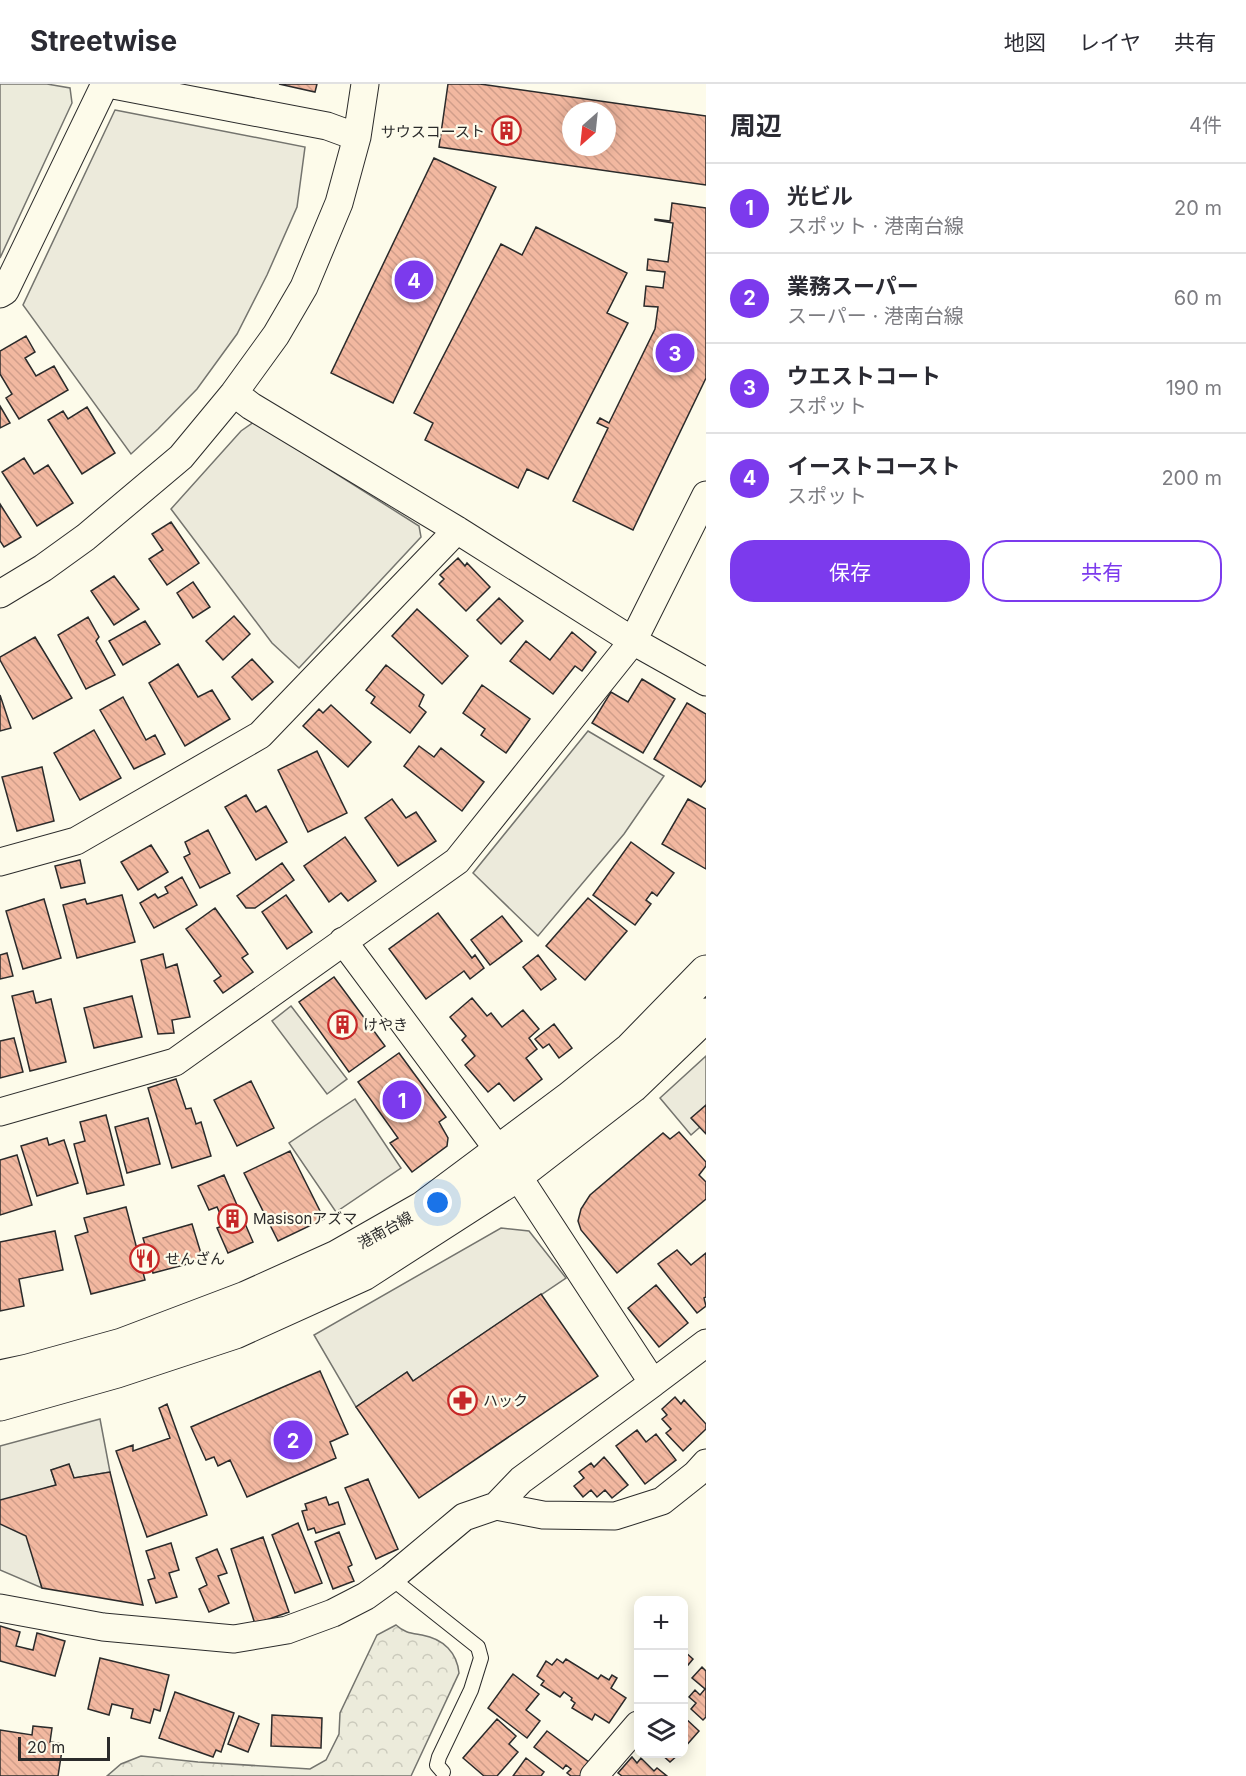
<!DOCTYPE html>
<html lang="ja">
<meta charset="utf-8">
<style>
:root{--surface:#fff;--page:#f2f2f3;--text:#2b2b33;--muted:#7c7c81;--line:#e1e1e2;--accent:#7c3aed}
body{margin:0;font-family:Inter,"Noto Sans JP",sans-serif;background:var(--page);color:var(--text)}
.controls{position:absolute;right:18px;bottom:18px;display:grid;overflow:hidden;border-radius:12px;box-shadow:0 3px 15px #0003}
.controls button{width:54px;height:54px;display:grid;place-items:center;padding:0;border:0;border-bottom:2px solid var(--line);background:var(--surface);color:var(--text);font:30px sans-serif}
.compass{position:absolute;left:562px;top:18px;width:54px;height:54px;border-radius:50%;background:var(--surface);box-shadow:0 3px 15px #0003;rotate:207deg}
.scale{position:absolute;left:18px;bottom:15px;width:92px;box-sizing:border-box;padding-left:6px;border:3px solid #2b2b2b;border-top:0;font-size:16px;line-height:21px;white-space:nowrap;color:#2b2b2b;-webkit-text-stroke:4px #fdfbea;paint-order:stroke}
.you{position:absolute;left:438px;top:1119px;width:21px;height:21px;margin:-15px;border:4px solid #fff;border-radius:50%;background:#1a73e8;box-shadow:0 0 0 9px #1a73e833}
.badge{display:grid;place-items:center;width:39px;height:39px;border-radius:50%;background:var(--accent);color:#fff;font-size:20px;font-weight:700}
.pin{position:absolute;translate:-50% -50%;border:3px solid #fff;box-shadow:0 2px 6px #0006}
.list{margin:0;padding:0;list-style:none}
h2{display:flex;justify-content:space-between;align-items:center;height:78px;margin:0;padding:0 24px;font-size:26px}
h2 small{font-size:20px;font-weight:400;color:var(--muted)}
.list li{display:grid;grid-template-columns:39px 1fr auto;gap:18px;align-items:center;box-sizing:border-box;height:90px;padding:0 24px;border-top:2px solid var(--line)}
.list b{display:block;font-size:22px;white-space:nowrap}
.list p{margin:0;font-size:20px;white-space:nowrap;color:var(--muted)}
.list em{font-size:20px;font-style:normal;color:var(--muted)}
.actions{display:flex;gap:12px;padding:18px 24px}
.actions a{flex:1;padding:14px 0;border:2px solid var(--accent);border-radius:24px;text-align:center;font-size:21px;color:var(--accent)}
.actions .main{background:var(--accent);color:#fff}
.icon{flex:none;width:33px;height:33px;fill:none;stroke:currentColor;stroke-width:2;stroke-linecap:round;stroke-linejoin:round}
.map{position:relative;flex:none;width:706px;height:1692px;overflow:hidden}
header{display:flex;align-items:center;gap:36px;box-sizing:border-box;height:84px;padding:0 30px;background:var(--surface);border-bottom:2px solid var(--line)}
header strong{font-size:28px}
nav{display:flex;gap:33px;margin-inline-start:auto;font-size:21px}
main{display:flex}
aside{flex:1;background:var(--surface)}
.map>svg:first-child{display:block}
.green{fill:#ecebdb;stroke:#74746e;stroke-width:1.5}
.forest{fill:url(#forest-crowns);stroke:#74746e;stroke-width:1.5}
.parking{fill:#eceadb;stroke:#74746e;stroke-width:1.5}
.building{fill:url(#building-back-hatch);stroke:#2b2b2b;stroke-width:1.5;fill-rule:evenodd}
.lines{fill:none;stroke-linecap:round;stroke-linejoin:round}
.service-casing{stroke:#2b2b2b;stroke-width:16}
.minor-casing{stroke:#2b2b2b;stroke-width:29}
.tertiary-casing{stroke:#2b2b2b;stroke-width:35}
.service{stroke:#fdfbea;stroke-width:14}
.minor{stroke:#fdfbea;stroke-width:27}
.tertiary{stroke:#fdfbea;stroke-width:33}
.labels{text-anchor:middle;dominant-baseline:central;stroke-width:4.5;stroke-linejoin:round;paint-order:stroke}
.poi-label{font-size:15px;fill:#2b2b2b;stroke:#fdfbea;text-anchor:start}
.street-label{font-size:15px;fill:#2b2b2b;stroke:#fdfbea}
</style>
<header>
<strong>Streetwise</strong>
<nav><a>地図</a><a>レイヤ</a><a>共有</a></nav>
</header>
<main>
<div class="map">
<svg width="706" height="1692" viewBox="0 0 706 1692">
<defs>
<pattern id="forest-crowns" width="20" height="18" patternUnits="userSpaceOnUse" patternTransform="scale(1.5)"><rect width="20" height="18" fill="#ecebdb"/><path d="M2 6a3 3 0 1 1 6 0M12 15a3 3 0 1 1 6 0" fill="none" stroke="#cbcabc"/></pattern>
<pattern id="building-back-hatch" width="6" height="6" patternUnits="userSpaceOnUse" patternTransform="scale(1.5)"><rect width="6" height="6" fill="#f2b8a0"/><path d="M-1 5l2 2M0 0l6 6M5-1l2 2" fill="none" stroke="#d09e8a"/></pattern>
</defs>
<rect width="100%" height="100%" fill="#fdfbea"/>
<path class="green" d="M0 0H47L70 4 72 19 0 174Z"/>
<path class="forest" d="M396 1541C405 1549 411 1549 422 1551 444 1555 457 1569 459 1589L411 1692H107L121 1680 141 1672 198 1678 310 1685 326 1676 339 1650 340 1629 377 1551Z"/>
<path class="parking" d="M115 26 305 63 297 123 267 191 237 250 197 305 158 345 131 370 23 221Z
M254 338 419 442 421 453 299 584 272 559 171 425 241 347Z
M588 647 664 692 624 750 538 852 473 789Z
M291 922 347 995 327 1010 272 937Z
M706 972V1021L700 1043 691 1051 660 1014Z
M355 1015 401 1084 336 1128 289 1059Z
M501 1144 529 1147 566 1194 413 1297 407 1288 356 1323 314 1251Z
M100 1335 110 1388 74 1394 69 1381 51 1386 56 1401 17 1413 42 1504 0 1486V1362Z"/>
<path class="building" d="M279 0H317L315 8Z
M448 0H480L706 32V101L439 63ZM571 27H607V63H571Z
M434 74 496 103 393 319 331 289Z
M672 119 706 124V294L633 446 573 417 608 344 597 339 600 334 609 339 655 245 658 223 644 222 646 202 663 204 665 188 647 186 648 175 668 178 673 139 655 136V135L670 137Z
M536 143 627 189 607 229 628 239 548 395 527 385 518 404 425 356 433 339 414 329 501 160 522 171Z
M26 252 35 268 25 274 36 292 54 282 68 306 19 335 6 314 12 310 0 290V267Z
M0 322 10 339 0 344Z
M87 323 115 369 82 390 48 336 63 327 68 335Z
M24 374 34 390 48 381 73 419 37 442 2 388Z
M0 420 21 453 4 463 0 457Z
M171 438 199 479 167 501 149 475 163 466 152 450Z
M458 474 465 482 467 479 490 503 466 527 439 500 444 495 440 491Z
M114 492 139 525 114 541 91 507Z
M193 498 210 523 193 534 177 509Z
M499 514 523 537 501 560 477 536Z
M417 525 468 572 442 600 392 552Z
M234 532 250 550 223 576 206 557Z
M88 533 99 553 96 557 115 591 86 605 58 551Z
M145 537 160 560 123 581 109 557Z
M572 548 596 568 582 587 575 582 553 610 510 577 526 557 550 576Z
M35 553 72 614 33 635 0 576V573Z
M252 575 273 598 252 616 232 593Z
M178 580 198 613 212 606 230 635 185 662 149 599Z
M386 581 424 611 419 622 426 628 410 649 371 619 375 613 366 606Z
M642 595 675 615 643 669 592 639 611 608 628 618Z
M482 601 530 635 506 669 481 651 485 645 463 629Z
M0 611 11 644 0 647Z
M123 613 146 656 155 651 165 670 134 685 100 626Z
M687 619 706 630V696L701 703 654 675Z
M331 621 371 658 348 683 303 642 319 625 323 629Z
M94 646 121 694 80 716 54 669Z
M419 662 434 673 441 664 484 698 462 727 404 682Z
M317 667 347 729 308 748 278 686Z
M42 683 54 737 17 747 2 693Z
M246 711 256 728 266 722 287 758 256 776 225 723Z
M392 715 406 734 416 728 436 757 398 782 365 734Z
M688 715 706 725V785L662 760Z
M208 746 230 789 200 804 184 773 190 770 185 758Z
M345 753 376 797 348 817 341 809 329 818 304 782Z
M631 758 674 789 657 812 652 808 646 816 651 820 635 841 593 811Z
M151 761 168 788 138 806 121 778Z
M80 776 85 799 61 804 55 782Z
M282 779 294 796 255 824H246L237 812Z
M182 793 197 821 154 844 140 819 155 810 158 814 168 809 165 803Z
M122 811 135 858 77 874 63 821 85 815 87 820Z
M286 811 312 848 287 865 262 828Z
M588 814 627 847 585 896 546 862Z
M44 815 61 874 23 885 6 827Z
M215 824 248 870 242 874 253 888 223 909 214 897 221 892 186 845Z
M438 829 472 874 475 871 484 884 470 895 464 887 426 915 389 865Z
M502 832 522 857 490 881 471 856Z
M7 869 13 892 0 895V871Z
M163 870 166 884 177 880 190 933 172 936 174 949 158 950 141 876Z
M538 871 556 895 541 906 523 883Z
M334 893 385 962 349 988 299 918Z
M33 907 36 919 51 915 66 978 30 987 12 912Z
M132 912 142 953 94 964 84 924Z
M472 914 487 932 491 929 502 943 523 926 539 945 529 954 537 965 526 974 542 995 514 1017 499 999 488 1008 465 981 475 972 462 956 466 952 450 933Z
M554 940 572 964 559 974 549 960 543 964 535 955Z
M14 954 23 988 0 994V957Z
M399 969 446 1033 439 1038 448 1054 447 1062 412 1088 390 1059 398 1054 358 998Z
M176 995 186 1025 191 1024 196 1040 201 1038 211 1072 172 1084 148 1004Z
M251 997 274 1044 237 1062 214 1016Z
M706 1021V1050L691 1034Z
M106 1031 124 1101 87 1110 74 1060 85 1057 80 1038Z
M148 1034 160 1080 127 1089 115 1043Z
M679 1048 706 1078V1082L699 1091 706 1098V1115L617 1189 581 1146 578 1137 581 1125 590 1111 663 1049 670 1055Z
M47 1054 49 1061 64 1056 78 1099 37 1112 21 1062Z
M290 1067 324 1135 278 1157 244 1089Z
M17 1071 32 1121 0 1131V1076Z
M224 1091 253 1158 228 1169 217 1144 225 1141 217 1123 209 1126 198 1102Z
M126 1123 145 1196 91 1210 75 1152 88 1148 84 1134Z
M192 1140 203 1176 153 1189 143 1154Z
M55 1147 63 1186 19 1195 24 1222 0 1227V1158Z
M677 1166 691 1181 706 1169V1213L704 1214 706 1222 697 1229 658 1180Z
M656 1201 688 1239 659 1263 628 1224Z
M541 1210 598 1292 419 1414 356 1323 407 1288 413 1297Z
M320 1287 348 1350 330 1358 336 1374 247 1413 230 1376 218 1382 214 1373 206 1376 191 1343Z
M675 1313 681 1320 684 1316 706 1340V1345L683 1367 666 1349 671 1345 662 1335 667 1331 662 1325Z
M167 1320 207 1431 147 1453 116 1367 133 1361V1367L170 1354 159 1324Z
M637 1346 646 1358 656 1350 676 1376 645 1400 616 1362Z
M604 1373 628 1401 612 1414 605 1406 597 1413 591 1406 583 1413 574 1402 584 1394 579 1388 591 1379 594 1383Z
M69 1380 74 1394 110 1388 143 1521 42 1504 26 1452 0 1440V1416L56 1401 51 1386Z
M368 1395 398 1465 376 1475 345 1404Z
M326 1413 329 1421 338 1418 345 1440 316 1449 314 1444 308 1446 302 1427 307 1426 305 1420Z
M298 1439 322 1499 295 1509 272 1451Z
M339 1448 352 1481 348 1483 354 1497 333 1505 315 1458Z
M263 1453 289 1528 255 1540 231 1465Z
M171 1459 179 1486 169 1489 177 1513 156 1519 148 1496 155 1494 146 1467Z
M217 1465 227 1489 218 1492 229 1519 209 1528 199 1505 207 1501 196 1474Z
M0 1542 20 1548 16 1562 33 1566 37 1549 65 1557 55 1592 0 1577Z
M684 1567 693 1575 684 1586Z
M100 1574 169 1591 160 1627 154 1625 150 1639 131 1634 133 1625 112 1620 109 1631 88 1625Z
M557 1575 563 1579 566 1575 598 1595 601 1591 609 1596 612 1591 617 1594 611 1604 626 1614 609 1639 595 1630 592 1636 572 1624 575 1619 571 1616 572 1614 564 1608 560 1613 541 1601 544 1597 537 1592 546 1577 552 1581Z
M702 1583 706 1587V1633L703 1636 691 1625 696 1619 689 1613 695 1606 700 1611 705 1605 692 1594Z
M513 1590 539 1610 526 1626 540 1637 527 1654 488 1624Z
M175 1608 234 1629 221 1668 216 1666 213 1673 159 1654Z
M272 1631 322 1634 321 1664 271 1662Z
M239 1632 259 1640 248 1668 228 1660Z
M684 1633 699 1647 684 1664Z
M497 1635 516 1652 509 1660 518 1668 497 1692H484L463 1674Z
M33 1642 52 1644 50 1658 63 1660 58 1692H0V1646L32 1651Z
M547 1647 590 1679 580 1692H571L567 1689 571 1685 566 1681 563 1685 534 1663Z
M661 1670H679L670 1678Z
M632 1673 637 1679 641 1674 654 1687 657 1684 667 1692H622L618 1689Z
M526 1674 544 1688 541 1692H513Z"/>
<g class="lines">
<defs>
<path id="service" d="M391 1494 478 1563 481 1574 471 1606 439 1673 437 1681 443 1688"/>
<path id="minor" d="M108 0 327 42 357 53
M0 210 5 207 105 0
M234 309 251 322 457 446 633 557 706 598
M0 510 43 484 86 453 181 373 234 309 276 251 304 203 339 119 357 53 365 0
M0 778 76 757 260 651 457 446
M0 1028 175 978 457 777 633 557 706 411
M653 1299 706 1259
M496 1422 543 1431 615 1432 662 1417 696 1390 706 1379
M0 1524 103 1543 234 1555 287 1546 333 1529 366 1512 391 1494 464 1433 496 1422 521 1396 653 1299 517 1091 343 857
M594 1692 638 1641"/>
<path id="tertiary" d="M0 1293 28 1287 122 1261 246 1214 337 1173 423 1124 569 1015 631 965 706 888
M0 1320 117 1287 235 1248 363 1190 517 1091 632 1002 706 931"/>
</defs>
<use href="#service" class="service-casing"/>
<use href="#minor" class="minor-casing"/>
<use href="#tertiary" class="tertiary-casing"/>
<use href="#service" class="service"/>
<use href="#minor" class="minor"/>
<use href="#tertiary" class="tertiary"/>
</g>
<defs>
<symbol id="building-ring" viewBox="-11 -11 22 22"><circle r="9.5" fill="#fdfbea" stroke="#c62828" stroke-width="1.5"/><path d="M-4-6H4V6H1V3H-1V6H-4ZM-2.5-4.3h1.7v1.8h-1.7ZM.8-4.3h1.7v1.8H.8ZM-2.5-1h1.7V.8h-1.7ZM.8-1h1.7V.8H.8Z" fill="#c62828"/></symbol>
<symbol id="restaurant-ring" viewBox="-11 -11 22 22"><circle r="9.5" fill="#fdfbea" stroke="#c62828" stroke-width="1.5"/><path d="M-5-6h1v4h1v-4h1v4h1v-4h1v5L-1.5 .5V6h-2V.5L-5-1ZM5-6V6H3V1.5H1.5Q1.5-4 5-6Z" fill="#c62828"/></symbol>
<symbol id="pharmacy-ring" viewBox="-11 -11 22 22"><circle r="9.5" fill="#fdfbea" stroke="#c62828" stroke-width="1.5"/><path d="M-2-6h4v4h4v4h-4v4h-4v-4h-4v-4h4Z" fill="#c62828"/></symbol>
</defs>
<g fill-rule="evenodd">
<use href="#building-ring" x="490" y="30" width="33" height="33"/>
<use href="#building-ring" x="326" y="924" width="33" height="33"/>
<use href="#building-ring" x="216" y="1118" width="33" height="33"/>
<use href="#restaurant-ring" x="128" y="1158" width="33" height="33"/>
<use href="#pharmacy-ring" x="446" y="1300" width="33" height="33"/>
</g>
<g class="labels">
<g class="poi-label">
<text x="485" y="47" text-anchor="end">サウスコースト</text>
<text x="363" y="940">けやき</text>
<text x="253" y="1134">Masisonアズマ</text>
<text x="165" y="1174">せんざん</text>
<text x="483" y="1316">ハック</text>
</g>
<g class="street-label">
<text transform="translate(385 1146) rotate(-29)">港南台線</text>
</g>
</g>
</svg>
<div class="controls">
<button>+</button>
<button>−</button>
<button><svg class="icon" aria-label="layers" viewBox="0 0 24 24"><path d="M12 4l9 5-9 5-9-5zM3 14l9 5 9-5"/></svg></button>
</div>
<svg class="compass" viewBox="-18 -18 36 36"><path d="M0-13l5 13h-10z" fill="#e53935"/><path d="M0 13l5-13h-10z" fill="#7c7c81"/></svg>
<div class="scale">20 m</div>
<div class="you"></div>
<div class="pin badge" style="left:402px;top:1016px">1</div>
<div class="pin badge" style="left:293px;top:1356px">2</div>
<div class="pin badge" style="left:675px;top:269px">3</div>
<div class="pin badge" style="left:414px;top:196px">4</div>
</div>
<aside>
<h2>周辺<small>4件</small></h2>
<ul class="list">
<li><span class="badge">1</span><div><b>光ビル</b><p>スポット · 港南台線</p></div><em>20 m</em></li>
<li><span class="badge">2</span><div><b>業務スーパー</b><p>スーパー · 港南台線</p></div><em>60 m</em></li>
<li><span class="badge">3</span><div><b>ウエストコート</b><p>スポット</p></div><em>190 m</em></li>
<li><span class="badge">4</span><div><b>イーストコースト</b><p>スポット</p></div><em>200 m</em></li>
</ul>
<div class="actions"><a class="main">保存</a><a>共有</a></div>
</aside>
</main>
